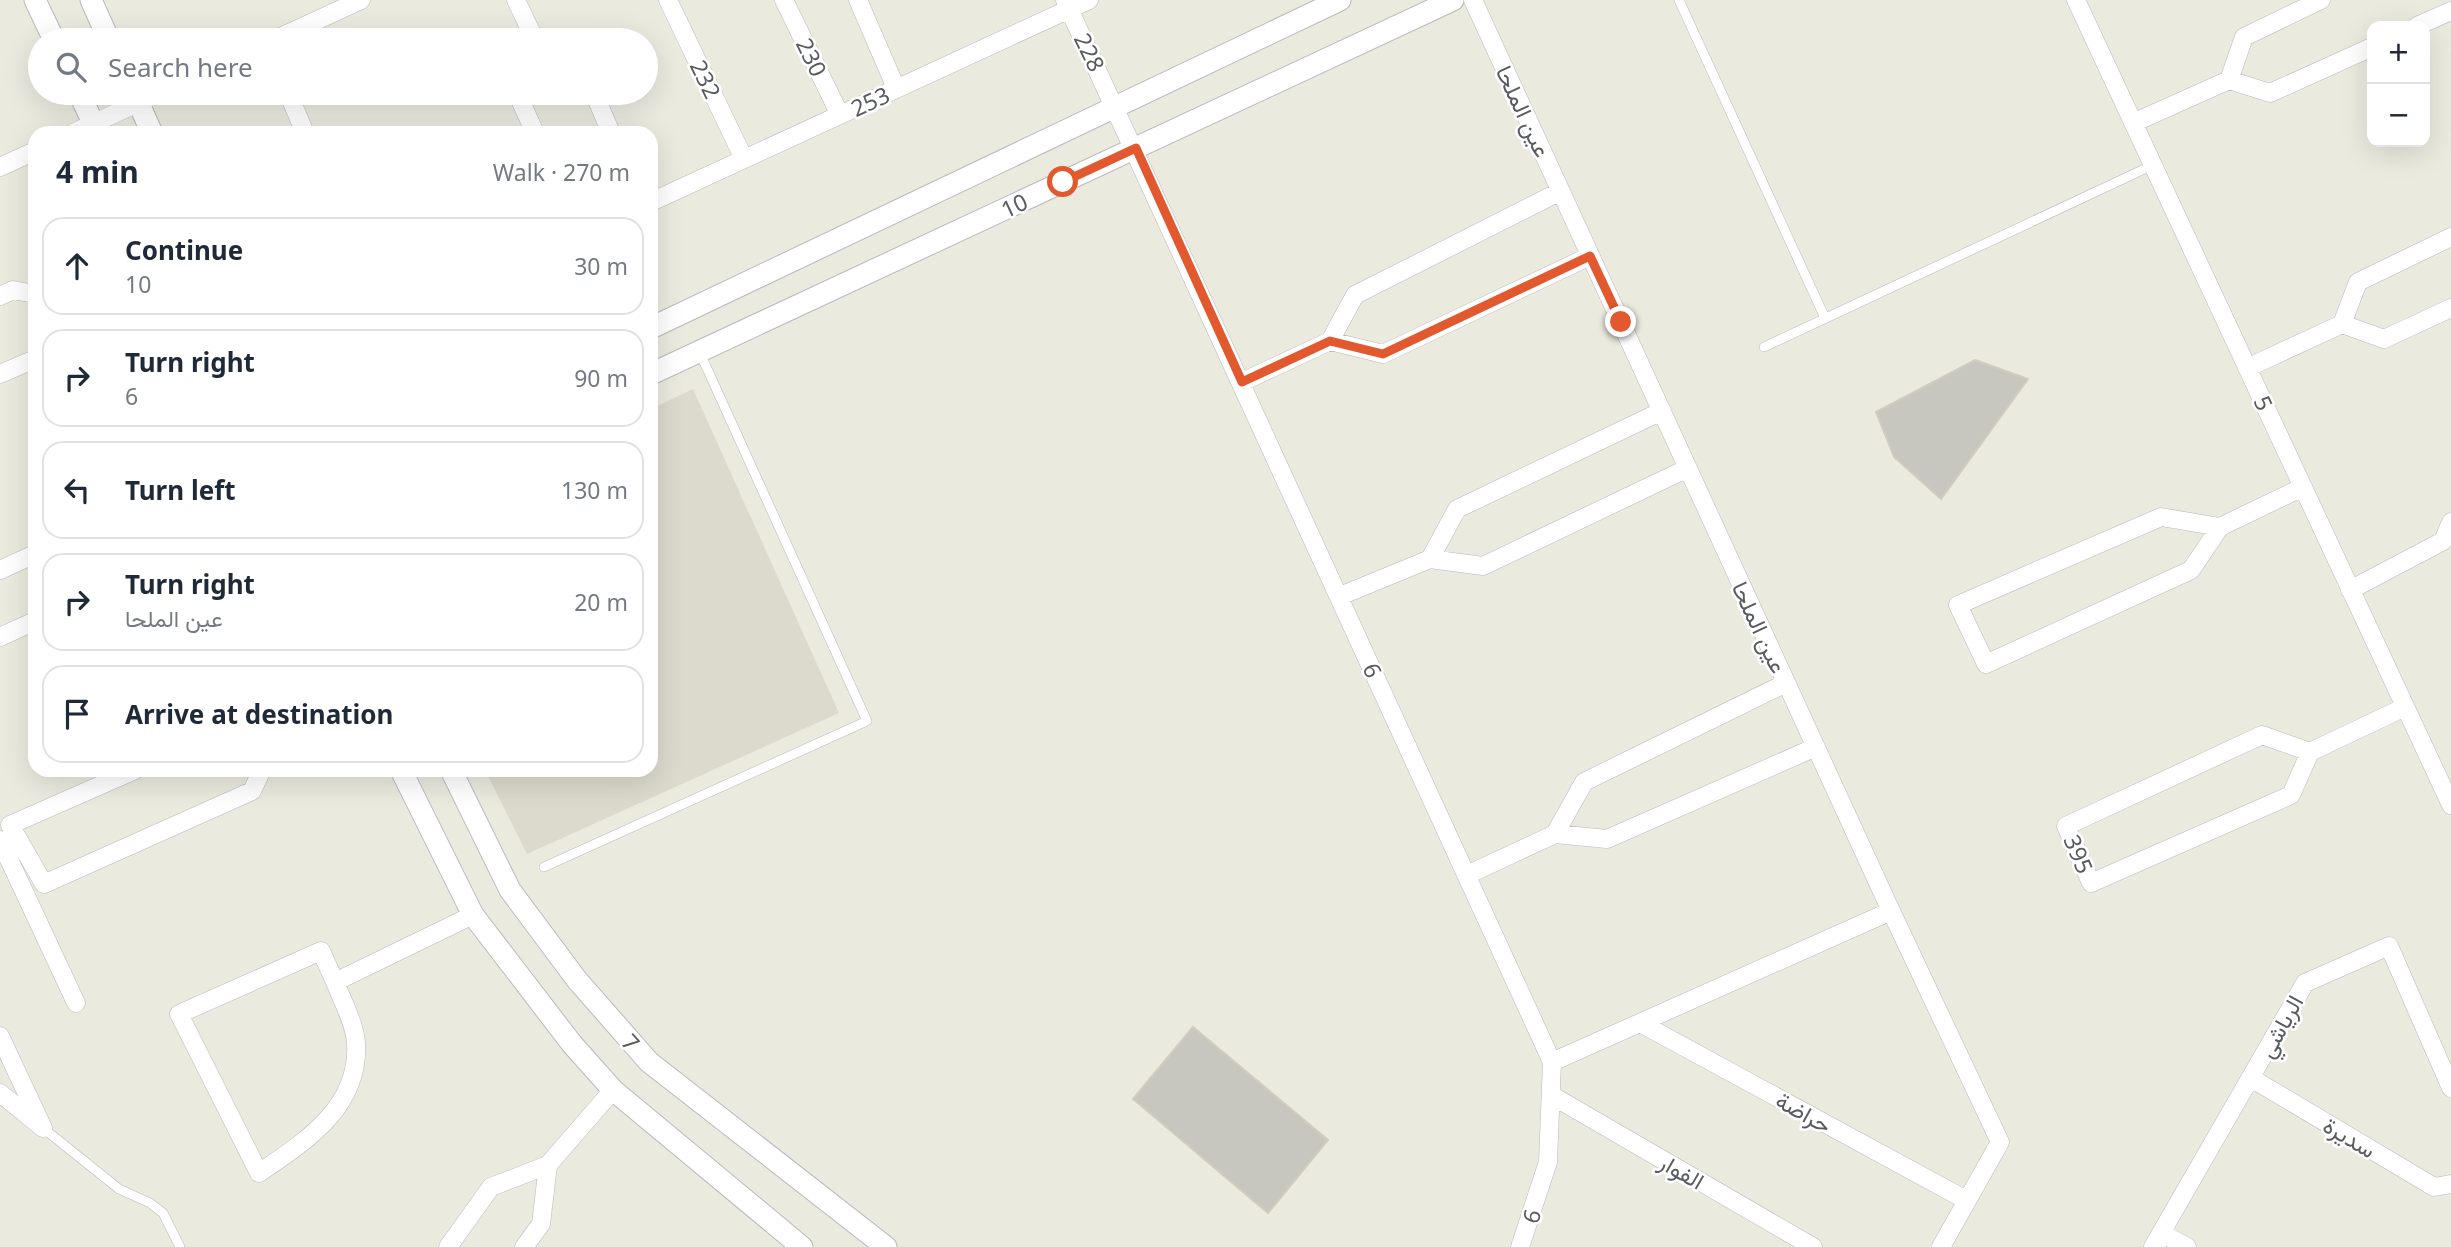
<!DOCTYPE html>
<meta charset="utf-8">
<style>
:root{--surface:#fff;--page:#f6f6f7;--text:#1f2937;--muted:#747a83;--line:#e0e1e3}
body{margin:0;font-family:"Noto Sans",Vazirmatn,sans-serif;background:var(--page);color:var(--text)}
.controls{position:absolute;right:21px;top:21px;display:grid;overflow:hidden;border-radius:14px;box-shadow:0 7px 28px #0002}
.controls button{width:63px;height:63px;display:grid;place-items:center;padding:0;border:0;border-bottom:2px solid var(--line);background:var(--surface);color:var(--text);font:35px sans-serif}
.stop{position:absolute;width:21px;height:21px;margin:-16px;border:5px solid #e2592f;border-radius:50%;background:#fff}
.stop.end{background:#e2592f;border-color:#fff;box-shadow:0 2px 7px #0008}
.list{margin:0;padding:0;list-style:none}
h2{display:flex;justify-content:space-between;align-items:center;height:91px;margin:0;padding:0 28px;font-size:30px}
h2 small{font-size:23px;font-weight:400;color:var(--muted)}
.list li{display:grid;grid-template-columns:46px 1fr auto;gap:21px;align-items:center;box-sizing:border-box;height:98px;margin:0 14px 14px;padding:0 14px;border:2px solid var(--line);border-radius:21px}
.list b{display:block;font-size:26px;white-space:nowrap}
.list p{margin:0;font-size:23px;white-space:nowrap;color:var(--muted)}
.list em{font-size:23px;font-style:normal;color:var(--muted)}
.icon{flex:none;width:38px;height:38px;fill:none;stroke:currentColor;stroke-width:2;stroke-linecap:round;stroke-linejoin:round}
.map{position:relative;flex:none;width:2451px;height:1247px;overflow:hidden}
.search{position:absolute;background:var(--surface);box-shadow:0 7px 28px #0002;left:28px;top:28px;width:630px;height:77px;display:flex;align-items:center;gap:18px;box-sizing:border-box;padding:0 24px;border-radius:38px;color:var(--muted);font-size:26px}
.panel{position:absolute;background:var(--surface);box-shadow:0 7px 28px #0002;left:28px;top:126px;width:630px;height:651px;border-radius:21px}
.map>svg:first-child{display:block}
.education{fill:#dbdacd}
.building{fill:#c8c7bf;stroke:#cfcdbe;stroke-width:2}
.lines{fill:none;stroke-linecap:round;stroke-linejoin:round}
.service-casing{stroke:#b7b9be;stroke-width:10}
.minor-casing{stroke:#b7b9be;stroke-width:19}
.tertiary-casing{stroke:#b7b9be;stroke-width:23}
.service{stroke:#fff;stroke-width:9}
.minor{stroke:#fff;stroke-width:18}
.tertiary{stroke:#fff;stroke-width:21}
.route{stroke:#e2592f;stroke-width:9}
.labels{text-anchor:middle;dominant-baseline:central;stroke-width:5;stroke-linejoin:round;paint-order:stroke}
.street-label{font-size:23px;fill:#585b60;stroke:#fff}
</style>
<div class="map">
<svg width="2451" height="1247" viewBox="0 0 2451 1247">
<rect width="100%" height="100%" fill="#ebeadf"/>
<path class="education" d="M693 389 839 713 527 854 485 770H651V409Z"/>
<path class="building" d="M1975 360 2028 379 1941 499 1894 457 1876 412Z
M1193 1027 1328 1140 1268 1213 1133 1099Z"/>
<g class="lines">
<defs>
<path id="service" d="M1679 0 1825 318
M1764 347 2153 165
M544 867 867 721 700 353
M43 1128 119 1189 150 1203 163 1213 180 1247"/>
<path id="minor" d="M516 0 535 40
M668 0 744 159
M784 0 840 115
M858 0 896 88
M1065 0 1552 1062 1548 1162 1520 1247
M1473 0 1891 911 2000 1142 1941 1247
M2076 0 2451 805
M2417 26 2451 11
M274 40 361 0
M2229 80 2244 37 2321 0
M288 93 305 133
M517 93 535 133
M594 93 611 133
M2133 123 2229 80 2270 93 2372 47
M73 133 159 93
M0 167 35 151
M1561 191 1355 295 1330 341 1383 354 1590 256
M651 202 1089 0
M0 296 13 290 35 294
M2342 324 2384 339 2451 308
M2247 368 2342 324 2358 282 2451 237
M0 374 35 359
M1242 382 1330 341
M1662 411 1457 509 1430 559 1483 566 1688 468
M2220 527 2191 570 1986 664 1958 605 2161 517 2220 527 2303 487
M0 570 35 554
M2350 590 2443 541 2451 522
M1340 596 1430 559
M0 637 35 621
M1786 683 1584 782 1555 834 1607 839 1816 747
M2310 752 2291 795 2091 883 2066 826 2262 735 2310 752 2405 707
M135 770 10 825 44 884 252 791 262 770
M0 840 76 1003
M1467 875 1555 834
M335 982C342 1000 355 1024 356 1043 360 1107 306 1141 259 1173L179 1014 321 951 335 982 473 915
M1642 1024 1966 1200
M0 1036 43 1128 0 1093
M1552 1062 1891 911
M2251 1078 2434 1187 2451 1184
M1551 1095 1813 1247
M2157 1244 2163 1234 2187 1247
M448 1247 491 1187 548 1165 613 1090
M524 1247 541 1224 548 1165
M2153 1247 2305 983 2389 946 2451 1088"/>
<path id="tertiary" d="M35 0 54 40
M91 0 109 40
M79 93 98 133
M134 93 152 133
M651 328 1340 0
M651 374 1453 0
M401 770 473 915 572 1044 613 1090 802 1247
M451 770 510 890 577 980 649 1062 886 1247"/>
</defs>
<use href="#service" class="service-casing"/>
<use href="#minor" class="minor-casing"/>
<use href="#tertiary" class="tertiary-casing"/>
<use href="#service" class="service"/>
<use href="#minor" class="minor"/>
<use href="#tertiary" class="tertiary"/>
</g>
<g class="lines">
<path class="route" d="M1063 182 1136 148 1242 382 1330 341 1383 354 1590 256 1621 322"/>
</g>
<g class="labels">
<g class="street-label">
<text transform="translate(1090 52) rotate(64)">228</text>
<text transform="translate(812 57) rotate(64)">230</text>
<text transform="translate(706 79) rotate(64)">232</text>
<text transform="translate(870 101) rotate(-25)">253</text>
<text transform="translate(1524 111) rotate(65)">عين الملحا</text>
<text transform="translate(1014 205) rotate(-25)">10</text>
<text transform="translate(2264 403) rotate(65)">5</text>
<text transform="translate(1760 627) rotate(65)">عين الملحا</text>
<text transform="translate(1373 670) rotate(66)">6</text>
<text transform="translate(2079 854) rotate(67)">395</text>
<text transform="translate(2280 1026) rotate(-61)">الرياشي</text>
<text transform="translate(631 1042) rotate(48)">7</text>
<text transform="translate(1804 1112) rotate(29)">حراضة</text>
<text transform="translate(2350 1137) rotate(31)">سديرة</text>
<text transform="translate(1682 1171) rotate(30)">الفوار</text>
<text transform="translate(1531 1216) rotate(-73)">6</text>
</g>
</g>
</svg>
<div class="controls">
<button>+</button>
<button>−</button>
</div>
<div class="stop" style="left:1063px;top:182px"></div>
<div class="stop end" style="left:1621px;top:322px"></div>
<div class="search"><svg class="icon" aria-label="search" viewBox="0 0 24 24"><circle cx="10" cy="10" r="6"/><path d="M15 15l6 6"/></svg>Search here</div>
<section class="panel">
<h2>4 min<small>Walk · 270 m</small></h2>
<ul class="list">
<li><svg class="icon" aria-label="ahead" viewBox="0 0 24 24"><path d="M12 20V5M6 11l6-6 6 6"/></svg><div><b>Continue</b><p>10</p></div><em>30 m</em></li>
<li><svg class="icon" aria-label="right" viewBox="0 0 24 24"><path d="M7 20v-9h11M14 6l5 5-5 5"/></svg><div><b>Turn right</b><p>6</p></div><em>90 m</em></li>
<li><svg class="icon" aria-label="left" viewBox="0 0 24 24"><path d="M17 20v-9H6M10 6l-5 5 5 5"/></svg><div><b>Turn left</b></div><em>130 m</em></li>
<li><svg class="icon" aria-label="right" viewBox="0 0 24 24"><path d="M7 20v-9h11M14 6l5 5-5 5"/></svg><div><b>Turn right</b><p>عين الملحا</p></div><em>20 m</em></li>
<li><svg class="icon" aria-label="arrive" viewBox="0 0 24 24"><path d="M6 21V4h12l-3 4 3 4H6"/></svg><div><b>Arrive at destination</b></div></li>
</ul>
</section>
</div>
